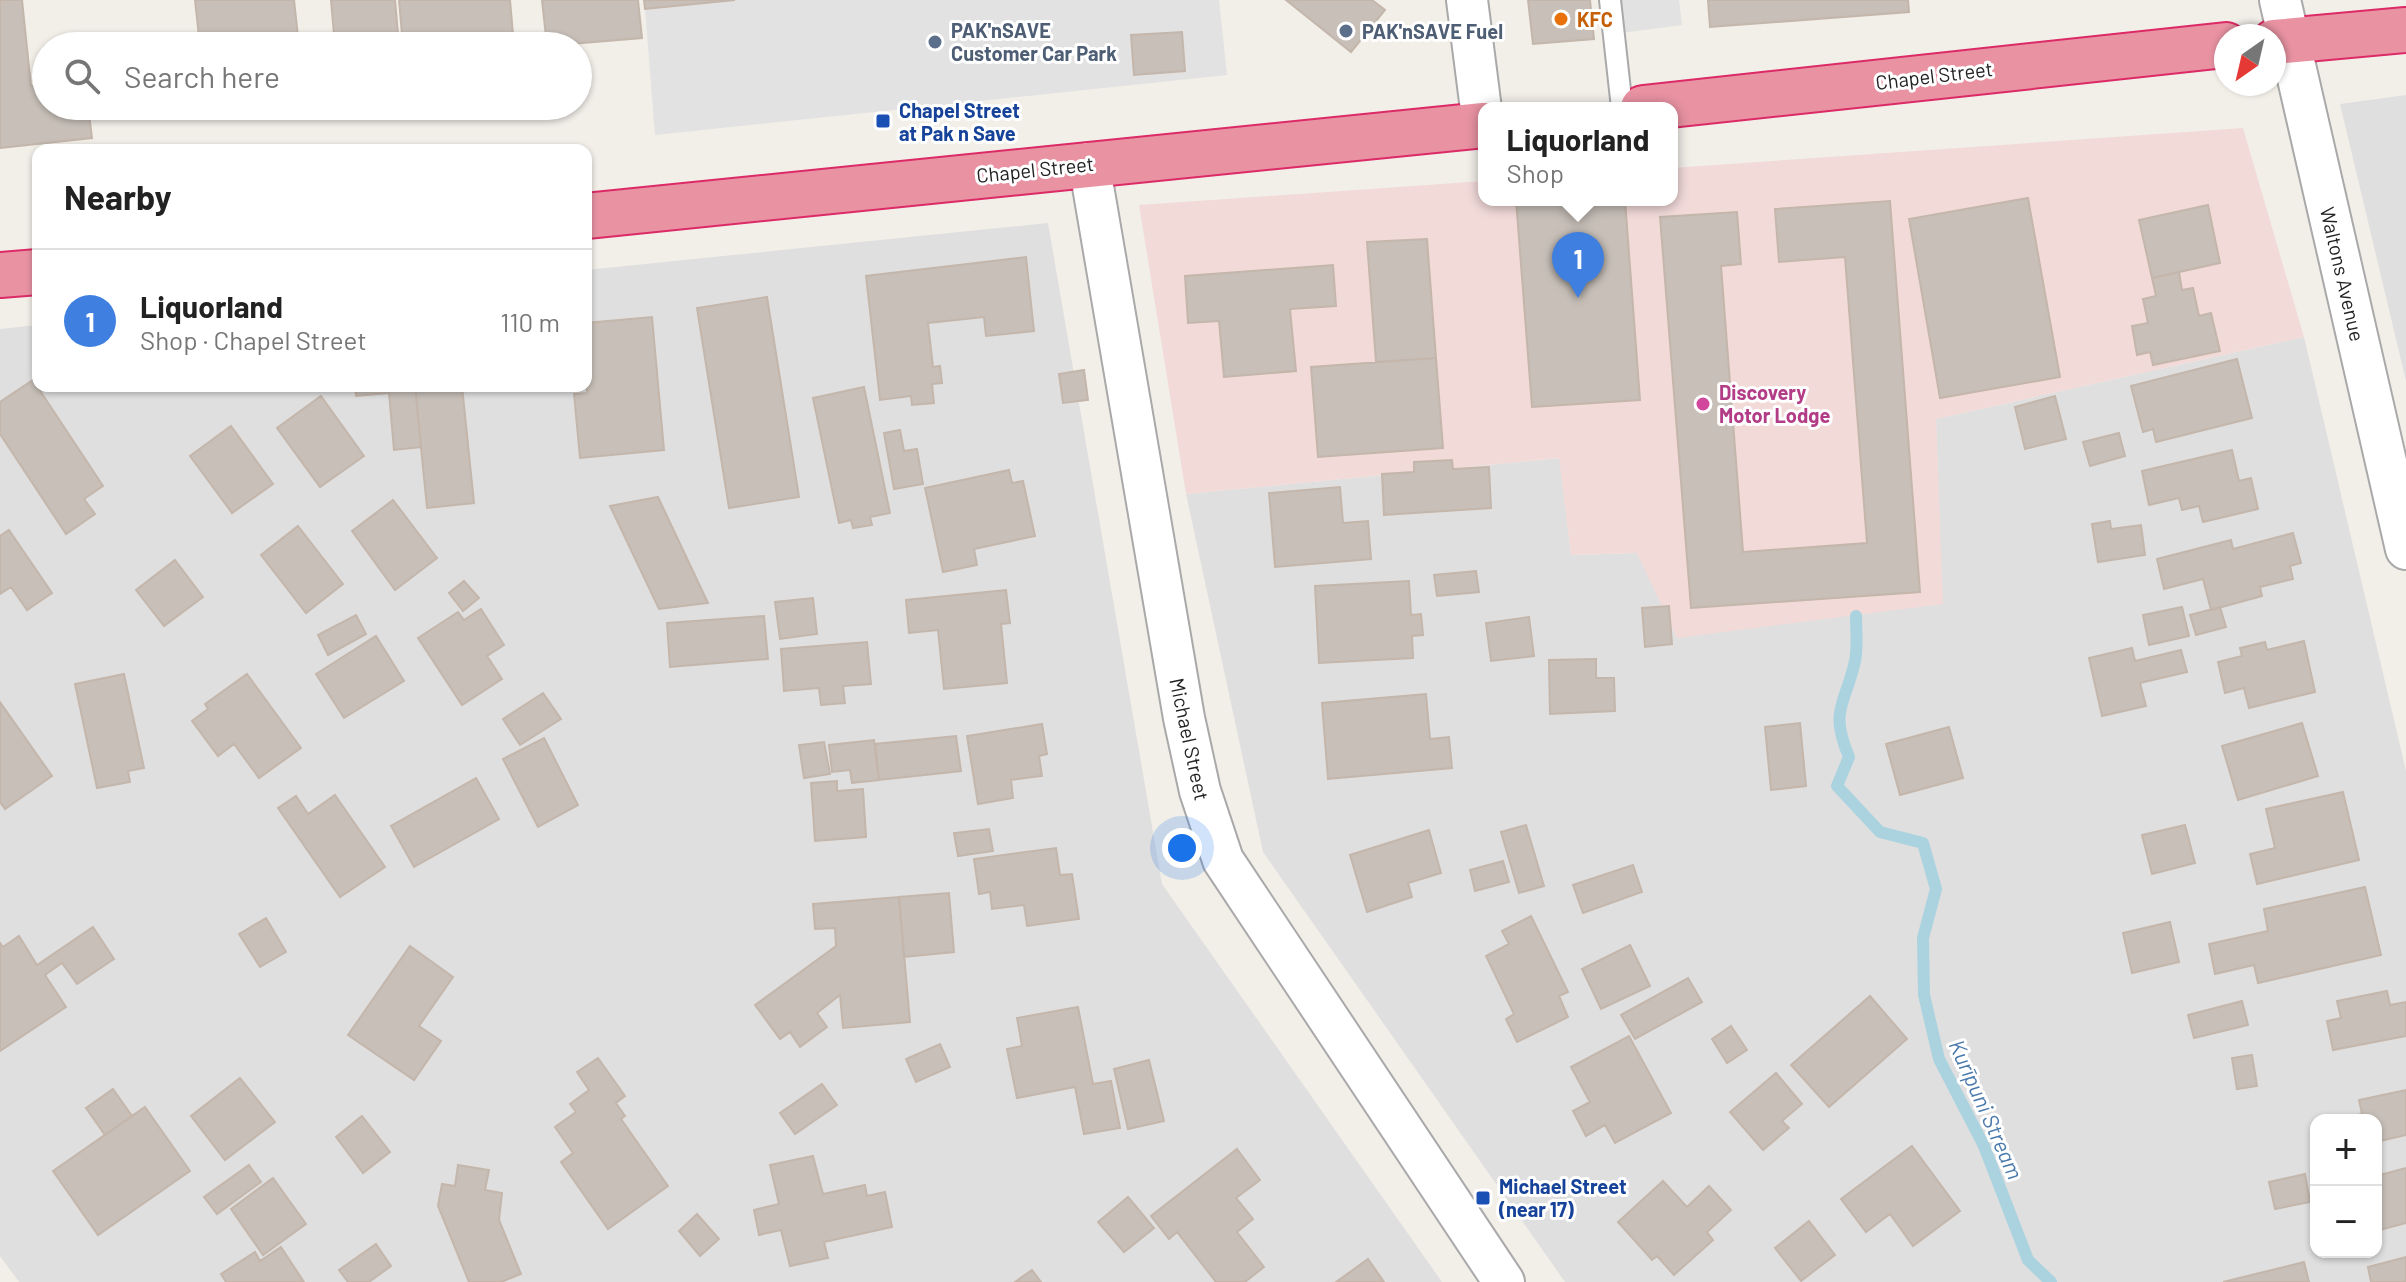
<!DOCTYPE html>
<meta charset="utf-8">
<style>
:root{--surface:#fff;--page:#f2f2f2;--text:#222;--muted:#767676;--line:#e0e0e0;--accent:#b45309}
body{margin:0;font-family:Barlow,sans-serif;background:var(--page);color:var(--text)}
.controls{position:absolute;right:24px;bottom:24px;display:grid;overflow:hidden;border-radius:16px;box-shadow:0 2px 6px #0004}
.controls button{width:72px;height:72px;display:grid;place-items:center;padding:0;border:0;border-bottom:2px solid var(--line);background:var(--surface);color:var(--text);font:40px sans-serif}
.compass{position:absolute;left:2214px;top:24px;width:72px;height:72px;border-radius:50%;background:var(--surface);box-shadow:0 2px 6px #0004;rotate:214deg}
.you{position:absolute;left:1182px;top:848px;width:28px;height:28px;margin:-20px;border:6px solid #fff;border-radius:50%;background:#1a73e8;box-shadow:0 0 0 12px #1a73e833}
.badge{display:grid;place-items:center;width:52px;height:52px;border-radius:50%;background:var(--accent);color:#fff;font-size:26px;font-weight:700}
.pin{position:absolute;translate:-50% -66px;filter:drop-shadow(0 2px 4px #0008)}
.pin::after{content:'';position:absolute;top:42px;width:28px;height:24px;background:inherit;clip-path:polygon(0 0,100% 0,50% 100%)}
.popup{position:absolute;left:1478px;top:102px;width:200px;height:104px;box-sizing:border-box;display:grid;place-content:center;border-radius:16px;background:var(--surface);filter:drop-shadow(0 2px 6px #0005);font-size:26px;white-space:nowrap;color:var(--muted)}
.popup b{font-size:30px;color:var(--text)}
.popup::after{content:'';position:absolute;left:50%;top:100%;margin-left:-16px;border:16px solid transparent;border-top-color:var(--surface)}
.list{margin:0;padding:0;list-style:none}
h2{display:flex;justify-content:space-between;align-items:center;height:104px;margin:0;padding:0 32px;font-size:34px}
h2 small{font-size:26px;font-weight:400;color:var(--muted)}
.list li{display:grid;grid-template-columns:52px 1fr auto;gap:24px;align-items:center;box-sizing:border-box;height:144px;padding:0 32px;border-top:2px solid var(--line)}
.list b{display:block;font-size:30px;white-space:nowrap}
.list p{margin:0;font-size:26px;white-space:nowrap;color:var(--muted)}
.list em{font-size:26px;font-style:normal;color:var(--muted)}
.icon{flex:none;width:44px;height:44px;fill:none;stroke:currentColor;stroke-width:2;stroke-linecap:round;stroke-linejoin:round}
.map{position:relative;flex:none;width:2406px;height:1282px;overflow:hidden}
.search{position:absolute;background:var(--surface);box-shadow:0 2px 6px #0004;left:32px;top:32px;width:560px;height:88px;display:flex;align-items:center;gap:20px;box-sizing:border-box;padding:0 28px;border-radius:44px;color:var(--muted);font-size:30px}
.panel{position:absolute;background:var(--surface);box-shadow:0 2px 6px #0004;left:32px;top:144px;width:560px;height:248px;border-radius:16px}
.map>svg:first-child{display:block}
.residential{fill:#e0dfdf;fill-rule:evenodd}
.commercial{fill:#f2dad9}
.parking{fill:#e2e2e2}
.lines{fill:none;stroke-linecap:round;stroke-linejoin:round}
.stream{stroke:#aad3df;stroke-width:12}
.building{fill:#c7bfb8;stroke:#c4b6ab;stroke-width:2}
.lane-casing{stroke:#a9a9a9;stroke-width:24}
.street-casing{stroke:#a9a9a9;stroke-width:44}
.highway-casing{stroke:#dc2a67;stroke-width:48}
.lane{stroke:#fff;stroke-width:20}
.street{stroke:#fff;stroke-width:40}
.highway{stroke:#e892a2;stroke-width:44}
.food-dot{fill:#e8710a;stroke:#fff;stroke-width:3}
.service-dot{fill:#5c6f8a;stroke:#fff;stroke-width:3}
.transit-dot{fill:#1a4fb4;stroke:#fff;stroke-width:3}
.hotel-dot{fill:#d1479c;stroke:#fff;stroke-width:3}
.labels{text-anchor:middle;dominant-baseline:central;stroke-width:6;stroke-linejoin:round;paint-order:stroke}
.food-label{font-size:20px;font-weight:bold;fill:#c56008;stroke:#fff;text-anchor:start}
.service-label{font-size:20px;font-weight:bold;fill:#4e5e75;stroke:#fff;text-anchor:start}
.street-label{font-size:20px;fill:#222;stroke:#fff}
.transit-label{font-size:20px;font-weight:bold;fill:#164399;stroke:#fff;text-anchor:start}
.hotel-label{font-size:20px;font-weight:bold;fill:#b23c85;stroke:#fff;text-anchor:start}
.water-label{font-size:22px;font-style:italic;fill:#4a7aab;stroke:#fff}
</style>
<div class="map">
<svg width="2406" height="1282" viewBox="0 0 2406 1282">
<rect width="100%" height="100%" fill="#f2efe9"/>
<path class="residential" d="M2406 95V381L2340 104Z
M1048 223 1162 884 1442 1282H19L0 1256V329L38 325V386H586V270Z
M2304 337 2406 771V1282H1565L1263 852 1186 494 1560 458 1571 555 1637 553 1942 604 1936 419ZM2316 1120H2376V1252H2316Z"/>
<path class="commercial" d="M2243 128 2304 337 1936 419 1943 604 1677 638 1637 553 1571 555 1559 458 1186 494 1139 205 1484 181V200H1672V168Z"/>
<path class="parking" d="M735 0H1219L1227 75 655 135 645 9Z
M1610 0H1679L1682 25 1614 34Z"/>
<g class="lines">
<path class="stream" d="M1856 616C1856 630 1858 647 1855 661 1845 706 1829 709 1849 757L1837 786 1880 832 1923 843 1936 889 1923 938 1924 995 1939 1059 1984 1146 2028 1260 2051 1282"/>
</g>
<path class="building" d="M0 0H22L31 86 46 84V106H88L92 138 0 148Z
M195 0H294L299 46H200Z
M331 0H395L399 46H335Z
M399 0H510L514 46H403Z
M542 0H638L642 38 547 46Z
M644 0H735L645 9Z
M1286 0H1372L1385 10 1351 52Z
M1528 0H1590L1594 39 1533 44Z
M1708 0H1908L1909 12 1710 27Z
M1182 32 1185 71 1134 75 1131 35Z
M341 106H405L406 113 342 119Z
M2028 198 2060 377 1940 398 1909 219Z
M1516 200H1625L1640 400 1532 407Z
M1890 201 1920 592 1691 608 1660 217 1737 212 1741 264 1721 266 1743 552 1867 543 1845 257 1779 262 1775 209Z
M2208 205 2220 263 2152 278 2139 220Z
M1427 239 1436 358 1376 362 1367 242Z
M1026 257 1034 331 986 336 984 317 928 323 933 367 940 366 942 383 932 384 934 403 912 405 911 396 880 400 866 276Z
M1333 265 1336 306 1290 309 1296 371 1224 377 1219 321 1188 323 1185 276Z
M2179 272 2182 290 2193 288 2199 316 2211 313 2220 351 2153 365 2150 352 2137 355 2132 326 2148 323 2143 299 2156 296 2152 278Z
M767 297 799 497 729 508 697 308Z
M652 317 664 450 580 458 574 394 587 393 586 323Z
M1436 358 1443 448 1318 457 1311 367Z
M2237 359 2252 418 2156 442 2153 429 2143 432 2131 386Z
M1084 370 1088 400 1063 403 1059 374Z
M33 380 103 486 84 499 95 514 66 534 0 434V402Z
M355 386H415L421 447 394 450 389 393 356 396Z
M415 386H462L474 503 427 508Z
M864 387 890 513 870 517 872 525 853 528 851 520 839 523 813 398Z
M321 396 364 456 320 487 277 428Z
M2055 396 2066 439 2025 449 2015 407Z
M231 426 273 484 232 513 190 456Z
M900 430 904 451 917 449 923 484 894 489 884 433Z
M2119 433 2125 456 2090 466 2083 442Z
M2232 450 2239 481 2251 478 2258 509 2203 522 2199 506 2182 510 2179 498 2149 505 2142 471Z
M1452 460 1453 469 1489 467 1491 508 1384 515 1382 474 1414 472V462Z
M1009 470 1012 483 1023 481 1035 536 974 549 977 565 943 572 925 488Z
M1340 487 1343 523 1368 521 1371 559 1275 567 1269 493Z
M658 497 708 603 659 609 610 506Z
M393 500 437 558 395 590 352 531Z
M2110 521 2111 529 2141 525 2145 555 2098 562 2092 524Z
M298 526 343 584 306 613 261 555Z
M9 530 52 593 27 610 11 587 0 594V536Z
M2293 533 2301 563 2290 566 2293 579 2260 587 2262 596 2211 610 2203 579 2164 589 2157 559 2231 540 2233 549Z
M175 560 203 597 164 626 136 590Z
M1476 571 1479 592 1437 596 1434 575Z
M464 581 479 598 463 611 449 593Z
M1409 581 1411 615 1421 614 1423 635 1412 636 1413 658 1319 663 1315 586Z
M1006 590 1010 623 1001 624 1007 683 944 689 938 630 909 633 906 600Z
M813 598 817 634 780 639 775 602Z
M1669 606 1672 644 1645 647 1642 608Z
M2182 607 2189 636 2149 645 2143 615Z
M2220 607 2226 627 2196 635 2190 615Z
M481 609 504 645 487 656 502 679 462 705 418 638 458 612 464 620Z
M356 615 366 634 328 655 318 635Z
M764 616 768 659 670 667 667 623Z
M1529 617 1534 656 1491 661 1486 623Z
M376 636 404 681 344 718 316 674Z
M2304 641 2315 692 2249 708 2244 688 2225 693 2218 662 2242 656 2240 648 2265 642 2267 650Z
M867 642 871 684 843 686 845 703 821 705 819 688 784 691 781 649Z
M2132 648 2135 661 2181 650 2187 672 2140 683 2146 706 2102 716 2089 658Z
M1596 659V678H1614L1615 711 1550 714 1549 660Z
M124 674 144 768 128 771 130 782 97 788 75 684Z
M247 674 301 748 259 778 234 744 218 756 192 721 208 709 205 704Z
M543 693 561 719 520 745 503 719Z
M1426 694 1430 739 1449 737 1452 768 1328 779 1322 703Z
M0 702 52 776 5 809 0 802Z
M1800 723 1806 786 1771 790 1765 727Z
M2302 723 2318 776 2238 800 2222 746Z
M1042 724 1047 754 1039 756 1042 776 1011 780 1013 798 978 804 967 736Z
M1949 727 1963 778 1900 795 1886 744Z
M956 736 961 771 879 780 875 744Z
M544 738 578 805 538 827 503 759Z
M874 740 879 780 852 783 850 770 832 772 829 745Z
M824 742 830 774 804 778 799 745Z
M476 778 499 819 414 867 391 826Z
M837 781V791L863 789 866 837 815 841 811 783Z
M2343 792 2359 860 2257 884 2250 854 2275 848 2266 809Z
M335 795 385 867 340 897 278 808 296 796 308 814Z
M1526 825 1544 886 1519 893 1501 832Z
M2185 825 2195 863 2152 874 2142 835Z
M989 829 993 851 958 856 954 833Z
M1429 830 1441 873 1408 883 1412 897 1367 912 1350 855Z
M1056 848 1060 875 1072 874 1079 919 1027 926 1024 905 992 909 990 892 979 894 974 859Z
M1503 861 1509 882 1475 891 1470 870Z
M1633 865 1642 892 1583 913 1573 885Z
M2365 887 2381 955 2258 983 2254 965 2215 974 2209 944 2268 931 2264 909Z
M949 893 954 952 904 957 899 897Z
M899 897 910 1022 843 1028 840 995 817 1013 827 1027 800 1047 790 1032 780 1039 755 1005 836 946 835 928 815 929 813 904Z
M1531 916 1568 992 1559 996 1568 1017 1517 1042 1506 1019 1514 1014 1486 956 1509 944 1502 931Z
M266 918 286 952 260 967 239 934Z
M2170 922 2179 962 2132 973 2123 933Z
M93 927 114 959 77 984 62 963 45 975 66 1007 0 1051V943L3 947 19 936 37 965Z
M1630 945 1650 986 1601 1009 1582 969Z
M410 946 453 977 419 1026 441 1041 414 1080 348 1035Z
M1688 978 1702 1002 1635 1039 1621 1015Z
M2387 991 2390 1005 2406 1002V1036L2333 1050 2327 1021 2341 1018 2337 1001Z
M1870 996 1907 1039 1829 1107 1791 1065Z
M2242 1001 2248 1025 2194 1038 2188 1015Z
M1078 1007 1093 1084 1111 1081 1120 1128 1084 1134 1075 1087 1017 1098 1007 1049 1022 1046 1017 1018Z
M1731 1026 1747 1050 1727 1063 1712 1039Z
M1629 1036 1671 1113 1615 1143 1605 1125 1586 1136 1573 1111 1590 1102 1571 1067Z
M940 1044 950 1067 916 1082 906 1059Z
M2252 1055 2257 1086 2237 1089 2232 1058Z
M598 1058 625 1096 616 1103 625 1116 621 1119 668 1186 608 1229 561 1162 573 1153 555 1127 576 1112 570 1104 589 1090 577 1072Z
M1149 1060 1164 1121 1128 1129 1114 1069Z
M1776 1073 1802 1104 1782 1121 1789 1128 1763 1150 1730 1112Z
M240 1078 275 1122 225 1160 191 1116Z
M822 1084 837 1105 795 1134 780 1113Z
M113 1089 132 1116 105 1135 86 1108Z
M2406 1090V1135L2376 1142V1120H2349L2348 1117 2362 1114 2359 1100Z
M145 1107 190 1171 98 1235 53 1171Z
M362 1116 390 1152 363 1173 336 1137Z
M1912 1146 1960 1211 1913 1246 1890 1214 1866 1232 1841 1199Z
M1237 1149 1260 1180 1236 1198 1253 1219 1237 1232 1264 1267 1245 1282H1216L1177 1232 1169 1239 1151 1216Z
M813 1156 823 1194 865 1185 867 1196 885 1192 892 1227 824 1242 828 1258 790 1266 781 1230 759 1235 754 1210 779 1204 770 1165Z
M249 1165 261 1182 217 1214 204 1197Z
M458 1165 489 1170 485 1190 502 1193 499 1220 521 1274 501 1282H469L438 1206 442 1184 455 1186Z
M2406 1168V1223L2376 1231V1198L2381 1197 2376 1176Z
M2305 1174 2310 1202 2275 1209 2269 1182Z
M273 1178 306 1224 263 1255 231 1209Z
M1663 1181 1687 1207 1709 1186 1731 1210 1707 1232 1713 1240 1674 1275 1657 1256 1652 1260 1618 1222Z
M1128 1197 1154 1228 1124 1252 1098 1222Z
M697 1214 719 1239 700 1256 679 1231Z
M1809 1221 1835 1255 1801 1281 1775 1248Z
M376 1244 391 1266 369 1282H348L339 1270Z
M281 1247 304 1282H226L221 1274 255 1252 260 1261Z
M2406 1257V1282H2371L2368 1267Z
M1368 1259 1384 1282H1336Z
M2304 1262 2309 1282H2223Z
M1032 1270 1041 1282H1015Z"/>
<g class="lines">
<defs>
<path id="lane" d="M1610 0 1622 108"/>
<path id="street" d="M1467 0 1483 125
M2280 0 2406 549
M1089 163 1184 718 1200 791 1223 860 1504 1282"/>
<path id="highway" d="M2274 42 2406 30
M1643 108 2226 45
M586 216 1484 125
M0 275 38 272"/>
</defs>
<use href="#lane" class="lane-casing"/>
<use href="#street" class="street-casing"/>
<use href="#highway" class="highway-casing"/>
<use href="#lane" class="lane"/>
<use href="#street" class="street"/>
<use href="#highway" class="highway"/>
</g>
<circle class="food-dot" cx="1561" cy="19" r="8"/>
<g class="service-dot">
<circle cx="1346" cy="31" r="8"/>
<circle cx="935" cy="42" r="8"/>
</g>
<g class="transit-dot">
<rect x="875" y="113" width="16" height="16" rx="4"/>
<rect x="1475" y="1190" width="16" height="16" rx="4"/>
</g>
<circle class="hotel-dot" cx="1703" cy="404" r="8"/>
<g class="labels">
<g class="food-label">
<text x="1577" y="19">KFC</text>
</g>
<g class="service-label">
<text x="951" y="30">PAK'nSAVE<tspan x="951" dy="23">Customer Car Park</tspan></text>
<text x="1362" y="31">PAK'nSAVE Fuel</text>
</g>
<g class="street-label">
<text transform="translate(1934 75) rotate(-7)">Chapel Street</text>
<text transform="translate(1035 169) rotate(-6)">Chapel Street</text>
<text transform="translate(2343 274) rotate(77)">Waltons Avenue</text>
<text transform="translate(1190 739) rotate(78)">Michael Street</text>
</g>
<g class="transit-label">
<text x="899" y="110">Chapel Street<tspan x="899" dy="23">at Pak n Save</tspan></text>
<text x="1499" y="1186">Michael Street<tspan x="1499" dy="23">(near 17)</tspan></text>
</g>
<g class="hotel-label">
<text x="1719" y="392">Discovery<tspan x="1719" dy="23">Motor Lodge</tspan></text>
</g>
<g class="water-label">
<text transform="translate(1987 1109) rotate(66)">Kurīpuni Stream</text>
</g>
</g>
</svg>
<div class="controls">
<button>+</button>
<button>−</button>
</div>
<svg class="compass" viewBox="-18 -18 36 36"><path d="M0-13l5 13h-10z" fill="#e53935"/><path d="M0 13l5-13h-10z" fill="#767676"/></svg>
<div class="you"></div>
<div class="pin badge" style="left:1578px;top:298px;background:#3f7fe0">1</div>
<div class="popup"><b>Liquorland</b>Shop</div>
<div class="search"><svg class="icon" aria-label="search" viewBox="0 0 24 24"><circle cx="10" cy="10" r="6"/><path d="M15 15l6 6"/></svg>Search here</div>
<section class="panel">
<h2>Nearby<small></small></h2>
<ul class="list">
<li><span class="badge" style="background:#3f7fe0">1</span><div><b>Liquorland</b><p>Shop · Chapel Street</p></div><em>110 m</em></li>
</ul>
</section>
</div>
